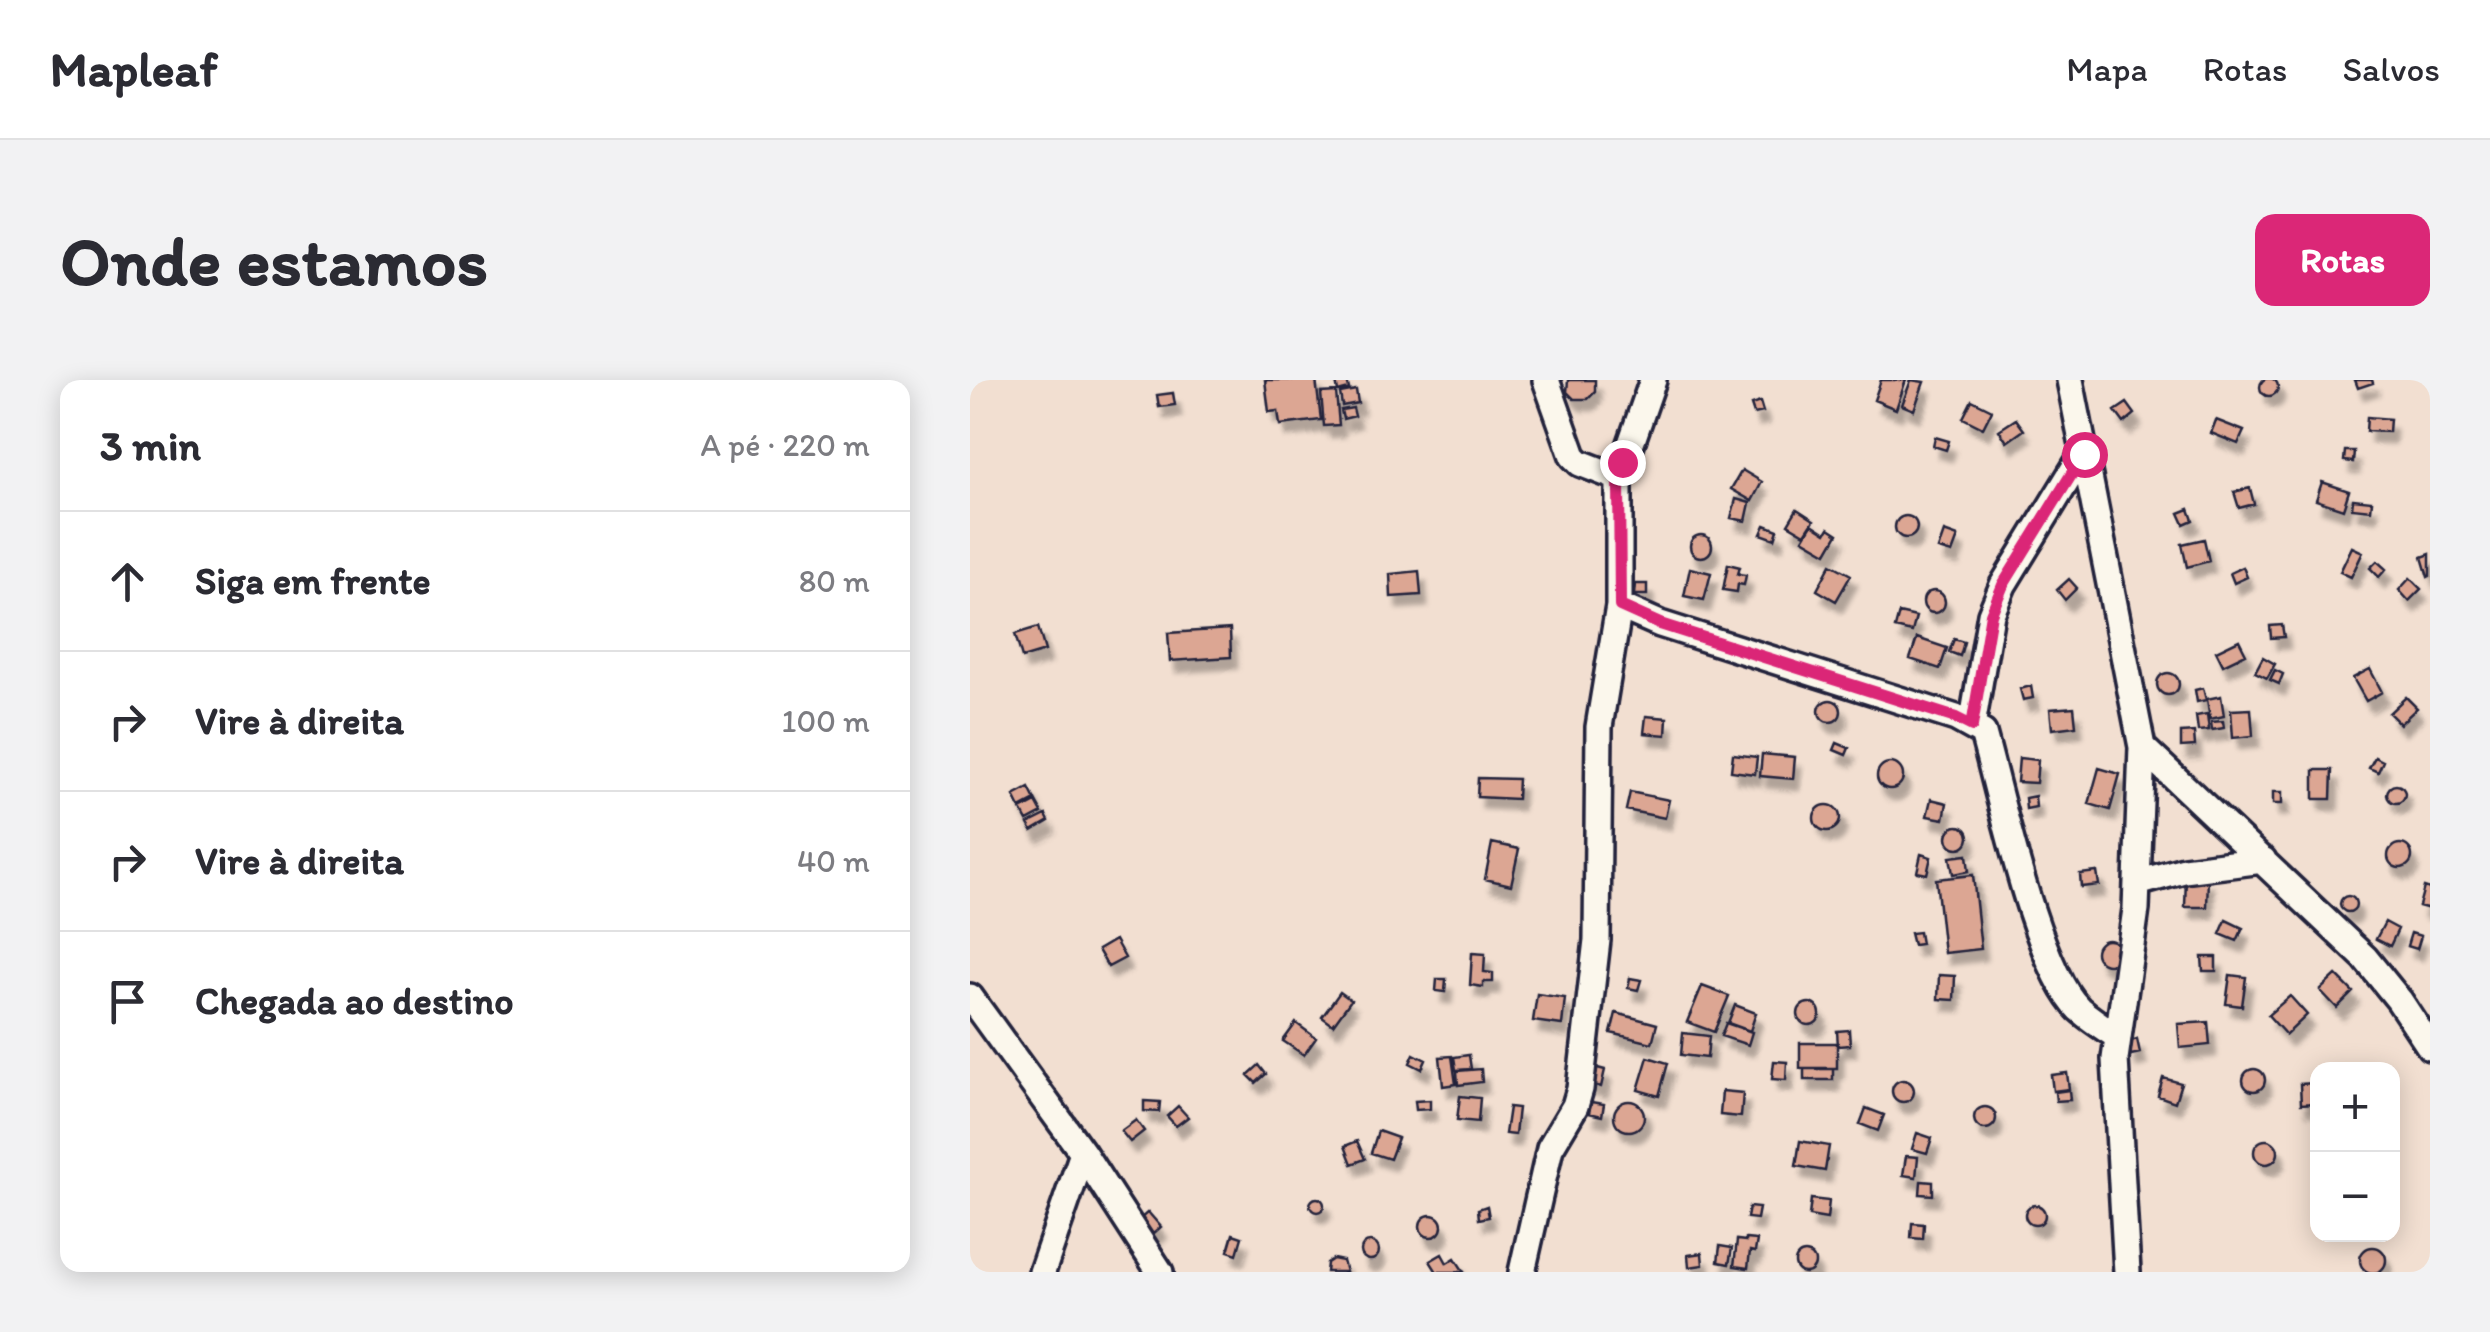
<!DOCTYPE html>
<html lang="pt">
<meta charset="utf-8">
<style>
:root{--surface:#fff;--page:#f2f2f3;--text:#2b2b33;--muted:#7c7c81;--line:#e1e1e2;--accent:#db2777}
body{margin:0;font-family:Itim,sans-serif;background:var(--page);color:var(--text)}
.controls{position:absolute;right:30px;bottom:30px;display:grid;overflow:hidden;border-radius:20px;box-shadow:0 5px 25px #0003}
.controls button{width:90px;height:90px;display:grid;place-items:center;padding:0;border:0;border-bottom:2px solid var(--line);background:var(--surface);color:var(--text);font:50px sans-serif}
.stop{position:absolute;width:30px;height:30px;margin:-22px;border:8px solid #db2777;border-radius:50%;background:#fff}
.stop.end{background:#db2777;border-color:#fff;box-shadow:0 2px 10px #0008}
.list{margin:0;padding:0;list-style:none}
h2{display:flex;justify-content:space-between;align-items:center;height:130px;margin:0;padding:0 40px;font-size:42px}
h2 small{font-size:32px;font-weight:400;color:var(--muted)}
.list li{display:grid;grid-template-columns:65px 1fr auto;gap:30px;align-items:center;box-sizing:border-box;height:140px;padding:0 40px;border-top:2px solid var(--line)}
.list b{display:block;font-size:38px;white-space:nowrap}
.list em{font-size:32px;font-style:normal;color:var(--muted)}
.icon{flex:none;width:55px;height:55px;fill:none;stroke:currentColor;stroke-width:2;stroke-linecap:round;stroke-linejoin:round}
.map{position:relative;flex:none;width:1460px;height:892px;overflow:hidden;border-radius:20px}
header{display:flex;align-items:center;gap:60px;box-sizing:border-box;height:140px;padding:0 50px;background:var(--surface);border-bottom:2px solid var(--line)}
header strong{font-size:48px}
nav{display:flex;gap:55px;margin-inline-start:auto;font-size:35px}
.intro{display:flex;align-items:center;justify-content:space-between;box-sizing:border-box;height:240px;padding:0 60px}
h1{margin:0;font-size:70px}
.button{padding:25px 45px;border-radius:20px;background:var(--accent);color:#fff;font-size:35px;font-weight:700}
main{display:flex;gap:60px;padding:0 60px}
aside{flex:1;background:var(--surface);border-radius:20px;box-shadow:0 5px 25px #0003}
.map>svg:first-child{display:block}
.building{fill:#dca693;stroke:#22223b;stroke-width:2.5;filter:url(#shadow)}
.lines{fill:none;stroke-linecap:round;stroke-linejoin:round}
.street-casing{stroke:#22223b;stroke-width:32}
.street{stroke:#fbf7ec;stroke-width:25}
.route{stroke:#db2777;stroke-width:12}
</style>
<header>
<strong>Mapleaf</strong>
<nav><a>Mapa</a><a>Rotas</a><a>Salvos</a></nav>
</header>
<div class="intro"><h1>Onde estamos</h1><a class="button">Rotas</a></div>
<main>
<aside>
<h2>3 min<small>A pé · 220 m</small></h2>
<ul class="list">
<li><svg class="icon" aria-label="ahead" viewBox="0 0 24 24"><path d="M12 20V5M6 11l6-6 6 6"/></svg><div><b>Siga em frente</b></div><em>80 m</em></li>
<li><svg class="icon" aria-label="right" viewBox="0 0 24 24"><path d="M7 20v-9h11M14 6l5 5-5 5"/></svg><div><b>Vire à direita</b></div><em>100 m</em></li>
<li><svg class="icon" aria-label="right" viewBox="0 0 24 24"><path d="M7 20v-9h11M14 6l5 5-5 5"/></svg><div><b>Vire à direita</b></div><em>40 m</em></li>
<li><svg class="icon" aria-label="arrive" viewBox="0 0 24 24"><path d="M6 21V4h12l-3 4 3 4H6"/></svg><div><b>Chegada ao destino</b></div></li>
</ul>
</aside>
<div class="map">
<svg width="1460" height="892" viewBox="0 0 1460 892">
<defs>
<filter id="shadow"><feDropShadow dx="6" dy="11" stdDeviation="2.5" flood-color="#0004"/></filter>
</defs>
<rect width="100%" height="100%" fill="#f2dfd1"/>
<filter id="ink" filterUnits="userSpaceOnUse"><feTurbulence type="fractalNoise" baseFrequency=".01" numOctaves="2"/><feDisplacementMap in="SourceGraphic" scale="20" xChannelSelector="R" yChannelSelector="G"/><feConvolveMatrix kernelMatrix="1 2 1 2 8 2 1 2 1" color-interpolation-filters="sRGB"/></filter>
<g filter="url(#ink)">
<path class="building" d="M1290 7a9 9 0 1 1 18 0a9 9 0 1 1-18 0Z
M295 0H346L351 40 310 45 308 31 299 32Z
M377 0 379 9 368 12 366 1Z
M598 0H625V12L618 19H604L597 12Z
M911 0H936L926 29 904 20Z
M941 0 954 2 944 30 932 25Z
M1385 0H1402L1403 3 1388 8Z
M386 10 388 23 372 26 370 13Z
M366 12 369 45 354 46 351 13Z
M203 13 205 25 189 27 187 15Z
M1002 20 1022 30 1013 48 993 38Z
M790 22 793 32 784 34 781 25Z
M1157 23 1165 34 1154 43 1145 31Z
M383 28 385 36 373 39 371 30Z
M1397 37 1420 39 1419 52 1396 51Z
M1046 39 1054 50 1037 62 1029 50Z
M1246 40 1274 51 1268 64 1241 53Z
M965 57 979 61 976 70 963 66Z
M1375 71H1384L1383 82 1374 81Z
M772 90 792 102 782 121 761 109Z
M1352 102 1379 111 1373 129 1346 120Z
M1280 108 1284 124 1269 128 1264 112Z
M766 119 780 123 776 141 761 138Z
M1383 119 1402 121 1401 130 1382 128Z
M827 129 844 140 835 154 818 144Z
M1219 129 1223 140 1214 144 1209 133Z
M925 147a11 11 0 1 1 22 0a11 11 0 1 1-22 0Z
M842 144 856 153 859 148 868 154 857 173 833 159Z
M795 145 808 150 805 159 791 154Z
M974 152 988 157 982 173 968 169Z
M720 166a11 11 0 1 1 22 0a11 11 0 1 1-22 0Z
M1234 159 1239 181 1217 187 1212 164Z
M1382 167 1393 172 1381 197 1370 192Z
M1460 174V196L1458 197 1452 177Z
M1407 181 1416 189 1409 197 1400 188Z
M758 184 770 187 768 194 776 195 774 205 768 204 767 212 753 210Z
M861 184 881 195 866 221 847 210Z
M1273 187 1277 197 1264 203 1260 193Z
M720 188 741 193 734 220 714 216Z
M449 191 451 215 421 217 420 194Z
M1440 198 1451 209 1439 221 1429 210Z
M1099 199 1107 208 1095 220 1087 210Z
M665 204H677V215H664Z
M953 222a11 11 0 1 1 22 0a11 11 0 1 1-22 0Z
M929 233 946 237 942 252 925 248Z
M1312 245 1314 257 1301 258 1300 246Z
M68 247 75 271 52 278 45 254Z
M260 249 261 277 200 281 198 253Z
M947 258 977 268 970 289 940 279Z
M984 259 994 262 990 276 979 272Z
M1269 260 1276 274 1253 285 1246 271Z
M1293 277 1305 284 1297 298 1285 292Z
M1400 289 1412 312 1396 321 1383 298Z
M1305 290 1313 294 1309 304 1300 300Z
M1187 304a11 11 0 1 1 22 0a11 11 0 1 1-22 0Z
M1061 306 1063 318 1053 320 1050 309Z
M1233 308 1236 320 1227 322 1225 310Z
M1251 316 1254 336 1240 339 1237 319Z
M1436 317 1447 328 1430 344 1419 333Z
M849 331a11 11 0 1 1 22 0a11 11 0 1 1-22 0Z
M1104 327 1106 346 1082 349 1080 329Z
M1281 329 1283 356 1263 358 1261 330Z
M1237 334 1239 350 1228 351 1226 336Z
M676 336 697 338 696 355 674 353Z
M1253 341 1254 348 1242 350 1241 342Z
M1224 352 1225 366 1211 367V353Z
M867 363 879 368 876 375 864 370Z
M763 374 787 377 785 394 761 391Z
M792 374 825 377 823 399 790 396Z
M1405 377 1413 381 1408 392 1399 388Z
M1049 378 1068 380 1066 403 1047 402Z
M907 396a13 13 0 1 1 26 0a13 13 0 1 1-26 0Z
M1129 388 1150 394 1140 430 1119 424Z
M1344 390H1362L1361 419H1344Z
M508 398 548 399 547 419 507 417Z
M1417 414a9 9 0 1 1 18 0a9 9 0 1 1-18 0Z
M59 408 65 420 50 428 44 416Z
M660 412 699 420 695 438 656 430Z
M1303 412H1312V424H1303Z
M1065 416 1066 427 1056 429 1055 418Z
M961 419 977 423 974 439 957 436Z
M66 422 72 433 57 441 51 430Z
M844 438a13 13 0 1 1 26 0a13 13 0 1 1-26 0Z
M76 435 79 441 62 451 58 444Z
M977 457a11 11 0 1 1 22 0a11 11 0 1 1-22 0Z
M522 463 549 469 541 505 515 499Z
M1418 476a12 12 0 1 1 24 0a12 12 0 1 1-24 0Z
M951 474 961 477 957 494 947 492Z
M997 475 999 491 983 494 980 477Z
M1127 492 1129 505 1111 507 1110 494Z
M1003 495 1011 569 974 573 966 499Z
M1216 497 1238 498 1237 527H1215Z
M1454 507 1460 509V529L1449 526Z
M1370 524a8 8 0 1 1 16 0a8 8 0 1 1-16 0Z
M1256 540 1273 548 1267 561 1250 554Z
M1415 542 1428 549 1420 566 1406 559Z
M949 552 951 564 943 565 940 553Z
M1441 553 1451 556 1447 569 1437 566Z
M145 560 155 578 138 587 128 570Z
M1126 572a12 12 0 1 1 24 0a12 12 0 1 1-24 0Z
M502 573 515 574 514 592 523 593V602H513V607L500 605Z
M1232 577H1246V591H1233Z
M969 595 985 596 984 620 968 619Z
M1260 595 1276 597 1272 626 1256 624Z
M1366 595 1383 612 1367 628 1350 610Z
M660 598 671 600 668 610 658 608Z
M467 599H476L475 612 466 611Z
M732 606 759 616 744 652 717 642Z
M370 612 381 620 363 645 352 637Z
M567 614 595 618 592 645 563 641Z
M1320 616 1337 635 1316 655 1298 635Z
M828 634a11 11 0 1 1 22 0a11 11 0 1 1-22 0Z
M765 625 786 633 780 651 758 643Z
M646 633 687 644 682 663 641 653Z
M1238 642 1240 665 1210 668 1208 644Z
M326 643 346 658 334 675 313 661Z
M756 643 782 652 778 665 751 656Z
M879 650 880 665 868 666 867 651Z
M713 653 739 656 737 678 711 675Z
M1167 659 1170 673 1161 675 1158 662Z
M830 663H867V688H830Z
M444 674 456 680 452 689 440 683Z
M499 675 501 689 486 690 484 677Z
M482 676 486 704 473 706 470 677Z
M678 677 698 683 689 716 668 710Z
M804 681 817 682 816 700 802 699Z
M289 685 296 694 286 703 278 695Z
M620 686 635 690 631 707 615 702Z
M1273 700a11 11 0 1 1 22 0a11 11 0 1 1-22 0Z
M511 689 512 702 488 705 487 691Z
M834 689H863V700H834Z
M1097 693 1099 709 1083 711 1081 695Z
M1193 698 1211 703 1205 722 1188 716Z
M922 711a11 11 0 1 1 22 0a11 11 0 1 1-22 0Z
M1344 703 1345 723 1331 724 1330 704Z
M1099 710 1100 720 1086 721 1085 712Z
M752 711 773 713 771 737 750 735Z
M490 716 510 718 508 742 487 740Z
M460 720V729L446 730 445 721Z
M644 736a15 15 0 1 1 30 0a15 15 0 1 1-30 0Z
M174 721 190 722 189 732 174 731Z
M621 722 634 724 632 736 619 733Z
M208 726 218 737 206 746 197 736Z
M539 727 548 728 545 755 535 754Z
M1004 738a11 11 0 1 1 22 0a11 11 0 1 1-22 0Z
M896 728 914 735 908 751 890 744Z
M166 740 174 751 160 762 151 751Z
M408 751 428 758 420 779 401 773Z
M947 753 962 758 957 773 942 769Z
M1284 772a12 12 0 1 1 24 0a12 12 0 1 1-24 0Z
M387 761 395 779 382 784 375 766Z
M830 761 859 766 855 791 826 786Z
M936 776 948 777 946 797 933 795Z
M951 801 963 802V815L950 814Z
M340 825a7 7 0 1 1 14 0a7 7 0 1 1-14 0Z
M841 819 859 821 857 839 839 836Z
M1055 835a10 10 0 1 1 20 0a10 10 0 1 1-20 0Z
M517 826 519 837 509 839 508 829Z
M779 827 789 828 787 839 777 838Z
M178 832 191 847 183 854 170 839Z
M450 846a11 11 0 1 1 22 0a11 11 0 1 1-22 0Z
M942 843 954 844 953 859 941 858Z
M263 854 272 857 267 874 258 871Z
M776 859 787 860 785 872 780 871 778 888 764 886 767 860 776 861Z
M391 871a9 9 0 1 1 18 0a9 9 0 1 1-18 0Z
M750 866 762 868 759 884 748 882Z
M1390 880a13 13 0 1 1 26 0a13 13 0 1 1-26 0Z
M825 883a10 10 0 1 1 20 0a10 10 0 1 1-20 0Z
M732 873 733 885 719 887 718 875Z
M472 874 477 883 485 878 494 892H467L460 881Z
M363 879 373 881 376 892H356L357 883Z"/>
<g class="lines">
<defs>
<path id="street" d="M576 0 603 76 610 83 649 98
M1100 0 1172 367 1166 529 1145 679 1157 892
M649 226 690 244 986 338 1013 353C1031 417 1066 587 1109 629 1120 639 1134 648 1147 656
M1002 346 1021 234 1033 205 1113 74
M1172 367 1395 578 1429 620 1460 667
M1167 503 1214 490 1293 480
M0 617 113 773 190 892
M72 892 113 773
M552 892 580 768 605 726 610 709 627 560 629 347 649 226V98L683 0"/>
</defs>
<use href="#street" class="street-casing"/>
<use href="#street" class="street"/>
</g>
</g>
<g class="lines" filter="url(#ink)">
<path class="route" d="M652 82 649 98 650 226 690 244 986 338 1002 346 1021 234 1033 205 1114 74"/>
</g>
</svg>
<div class="controls">
<button>+</button>
<button>−</button>
</div>
<div class="stop" style="left:1114px;top:74px"></div>
<div class="stop end" style="left:652px;top:82px"></div>
</div>
</main>
